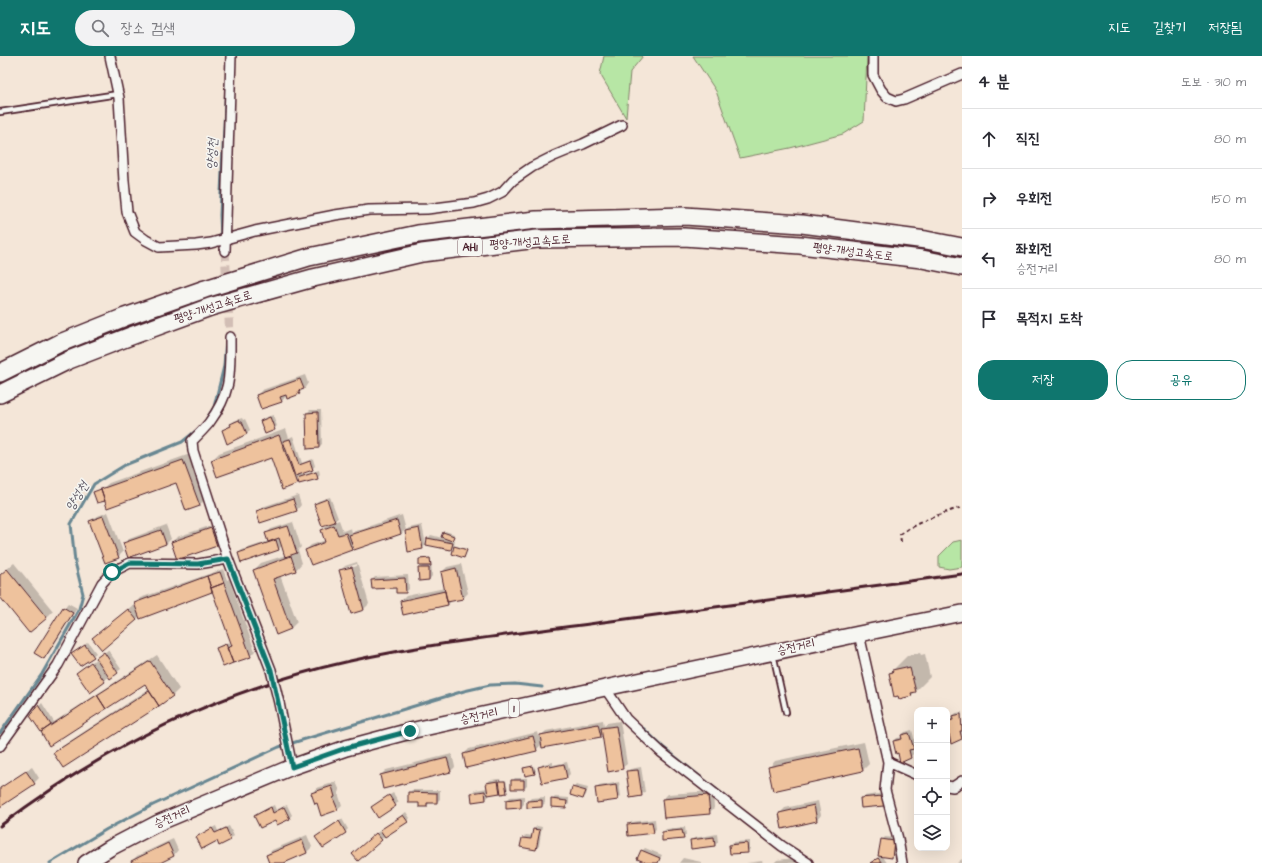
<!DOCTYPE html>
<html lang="ko">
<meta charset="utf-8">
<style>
:root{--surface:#fff;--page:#f2f2f3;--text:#2b2b33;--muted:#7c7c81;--line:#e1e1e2;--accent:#0f766e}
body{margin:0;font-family:"Architects Daughter","Poor Story",sans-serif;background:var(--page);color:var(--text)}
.controls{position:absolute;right:12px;bottom:12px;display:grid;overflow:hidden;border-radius:8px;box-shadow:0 4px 16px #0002}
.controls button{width:36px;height:36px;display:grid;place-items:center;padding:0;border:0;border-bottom:1px solid var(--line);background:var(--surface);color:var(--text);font:20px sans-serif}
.stop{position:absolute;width:12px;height:12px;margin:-9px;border:3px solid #0f766e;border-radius:50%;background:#fff}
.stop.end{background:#0f766e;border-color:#fff;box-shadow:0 1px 4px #0008}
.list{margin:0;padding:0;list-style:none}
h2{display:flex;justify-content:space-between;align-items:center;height:52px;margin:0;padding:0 16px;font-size:17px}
h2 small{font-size:13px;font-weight:400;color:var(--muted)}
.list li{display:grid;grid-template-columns:26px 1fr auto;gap:12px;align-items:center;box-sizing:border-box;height:60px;padding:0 16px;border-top:1px solid var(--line)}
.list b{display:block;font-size:15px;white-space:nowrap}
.list p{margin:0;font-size:13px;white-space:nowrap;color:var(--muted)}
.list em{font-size:13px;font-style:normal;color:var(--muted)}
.actions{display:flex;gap:8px;padding:12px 16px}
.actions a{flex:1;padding:9px 0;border:1px solid var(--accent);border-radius:16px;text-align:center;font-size:14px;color:var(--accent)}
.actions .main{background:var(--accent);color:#fff}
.icon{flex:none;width:22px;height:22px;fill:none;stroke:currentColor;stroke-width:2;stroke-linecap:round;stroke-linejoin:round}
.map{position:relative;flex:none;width:962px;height:807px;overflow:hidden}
header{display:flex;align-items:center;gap:24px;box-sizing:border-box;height:56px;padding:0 20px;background:var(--accent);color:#fff}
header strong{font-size:19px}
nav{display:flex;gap:22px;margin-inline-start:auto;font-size:14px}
.search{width:280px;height:36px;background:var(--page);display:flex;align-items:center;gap:10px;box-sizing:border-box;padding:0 14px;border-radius:22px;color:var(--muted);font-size:15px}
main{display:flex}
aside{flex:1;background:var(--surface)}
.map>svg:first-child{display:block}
.green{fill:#b7e6a5;stroke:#808268}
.shadow{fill:#0003;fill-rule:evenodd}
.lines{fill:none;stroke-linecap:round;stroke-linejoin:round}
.stream{stroke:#688792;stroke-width:3}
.building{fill:#eec29d;stroke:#4a1f2b}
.street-tunnel{stroke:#d2beb5;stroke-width:9;stroke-dasharray:9 4.5;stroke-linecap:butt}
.lane-casing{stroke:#4a1f2b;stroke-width:8}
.street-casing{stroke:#4a1f2b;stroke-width:12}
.primary-casing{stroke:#4a1f2b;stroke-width:18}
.highway-casing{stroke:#4a1f2b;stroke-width:20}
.path{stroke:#4a1f2b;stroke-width:2;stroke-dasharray:4 3;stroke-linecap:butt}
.lane{stroke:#f6f6f2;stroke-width:4.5}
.street{stroke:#f6f6f2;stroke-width:9}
.primary{stroke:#f6f6f2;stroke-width:15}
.highway{stroke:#f6f6f2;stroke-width:17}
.rail{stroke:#4a1f2b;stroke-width:3}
.street-bridge-casing{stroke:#4a1f2b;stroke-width:12;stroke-linecap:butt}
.street-bridge{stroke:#f6f6f2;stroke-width:9}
.route{stroke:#0f766e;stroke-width:5}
.labels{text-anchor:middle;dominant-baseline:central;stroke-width:3;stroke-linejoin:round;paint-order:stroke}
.shield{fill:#f6f6f2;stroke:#7e6067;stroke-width:1}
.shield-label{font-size:11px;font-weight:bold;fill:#4a1f2b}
.street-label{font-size:12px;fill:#4a1f2b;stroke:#f6f6f2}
.water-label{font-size:13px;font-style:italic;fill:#59535f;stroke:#f6f6f2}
</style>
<header>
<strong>지도</strong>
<div class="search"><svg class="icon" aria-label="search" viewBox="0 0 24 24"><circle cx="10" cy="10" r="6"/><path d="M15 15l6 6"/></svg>장소 검색</div>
<nav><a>지도</a><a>길찾기</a><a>저장됨</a></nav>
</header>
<main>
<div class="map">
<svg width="962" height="807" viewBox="0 0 962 807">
<rect width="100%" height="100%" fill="#f4e6d8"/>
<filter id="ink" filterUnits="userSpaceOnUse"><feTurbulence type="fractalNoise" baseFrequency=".025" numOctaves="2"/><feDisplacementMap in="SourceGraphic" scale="8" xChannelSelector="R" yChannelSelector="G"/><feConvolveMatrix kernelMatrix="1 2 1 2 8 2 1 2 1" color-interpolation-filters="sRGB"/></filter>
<g filter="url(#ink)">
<path class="green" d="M604 0H643L630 16 626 62 600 18Z
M693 0H867L864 65 843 78 790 92 740 102 716 35Z
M962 484V511L949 513 939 511V500L953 486Z"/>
<path class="shadow" d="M305 319 308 327 304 333 299 337 287 339 282 345 257 339 262 334Z
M310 354H321L322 388 319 391 307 357Z
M273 359 277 370 274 373 261 365 264 362Z
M242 362 243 364 245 363 250 374 246 378 223 374 231 369 234 365Z
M286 373 289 382 293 380 302 407 313 403 315 410 312 413 302 417 303 419 319 414 320 419 317 422 299 425 297 428 271 401 212 404 219 397Z
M190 398 206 443 199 449 177 426 94 436 103 432 109 427Z
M298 439 301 449 297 454 257 456 262 451Z
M330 441 338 462 332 467 339 464 343 475 351 472 352 477 355 475 402 459 406 474 409 472 422 469 426 489 422 492 409 495 406 473 401 478 354 491 351 493 306 494 311 489 326 484 322 474 329 467 315 448 318 445Z
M108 456 123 496 118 501 90 466 95 461Z
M293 466 301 491 298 494 302 507 296 514 280 519 297 566 290 573 254 514 261 507 286 499 282 489 279 493 239 497 242 494 269 485 267 477 271 473Z
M215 468 221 484 216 489 172 486 177 481Z
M166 469 171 483 166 488H124L129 483Z
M445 475 454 478 452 484H455L454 490 451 493 428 482 431 479 442 482Z
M456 490 467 493 464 501 455 491Z
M421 502H431L432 520 429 524 419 513 423 509 420 503Z
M357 506 369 548 364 553 351 557 340 515 345 510ZM357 508V510L344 514V512Z
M14 507 53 555 46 562 0 540V519Z
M461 508 468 537 463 542 452 544 448 549 401 545 406 540 445 532 442 516 447 511Z
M223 513 227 524 229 523 255 595 250 600 217 592 221 589 229 586 230 590 232 588 213 535 141 561 140 560 102 592 99 577 133 549 138 554 135 547 140 542Z
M408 519 409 533 406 536 397 531 372 524 375 521Z
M68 547 77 552 49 597 44 602 64 552Z
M88 586 96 597 80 609 76 596Z
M108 594 121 613 110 621V620L90 635 77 617Z
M920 597 921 599 925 598 930 621 912 639 890 617 908 599Z
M157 599 179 633 173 639 63 711 55 697 61 691 149 633 145 626 50 688 31 660 39 650 42 647 54 666Z
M962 656V681L961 682 947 674V664L954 662 953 660 956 657Z
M603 664 604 670 607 667 620 665 627 708 622 712 603 678 600 680 542 688 536 694 464 698 469 693 538 676 539 681 546 675Z
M912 674 916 689 912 692 913 698 910 701 894 685 897 682 902 681V679L905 676Z
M864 686 869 708 862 715 769 712 775 705Z
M452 698 455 711 450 716 381 719 386 714Z
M553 706V709L567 706 570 718 567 721 540 711 543 708Z
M534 710 536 715 534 717 524 713Z
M32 711 39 722 34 727 0 750V732Z
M641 711 645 736 641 739 627 716 630 713Z
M515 722H527V729L524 732 512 725Z
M500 723 501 725 506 724 508 735 506 736 502 734 499 736 489 738V740L486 743 472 737 475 734 488 732 487 727 490 724Z
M336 726 340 735 338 737 342 749 337 753 318 746 312 737 317 732Z
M619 726 621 740 618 743 596 733 599 730Z
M576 729 588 732 586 739 583 742 573 732Z
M412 734H440V743L437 746H430L427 750 420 746 409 737Z
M713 735 714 752 709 757 663 743 668 738Z
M393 737 399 746 378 760 375 749Z
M885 737 886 746 883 749 861 743 864 740Z
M524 740V748L521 751 507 752V744L510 741Z
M545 741V747L542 750 528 745 531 742Z
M555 741 569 742V748L566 751 552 744Z
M818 745 821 759 817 764 780 757 785 752Z
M274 749 276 754 287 749 292 759 289 762 275 763 255 760 258 757Z
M406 756 410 762 407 765 381 783 354 798 379 775 380 776Z
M342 763 348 773 345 776 319 778Z
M655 763 656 773 653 776 628 769 631 766Z
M216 770 218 775 229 770 234 780 220 789 217 784 197 781 200 778Z
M537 770 542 771 539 790 536 793 523 782 526 779 533 780 534 773Z
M685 771 686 779 683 782 663 776 666 773Z
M717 778 718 786 715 789 691 785 694 782Z
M307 779 312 791 307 796 281 807H270L267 799 272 794Z
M885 781 897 782 894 798 891 801 882 799 887 807H870L882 799V784Z
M173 783 178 794 174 799 158 807H133L132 805 137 800Z
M750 785V793L747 796 730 789 733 786Z
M645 792 662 799 658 807H649L642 795Z
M804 801 805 807H774L777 804Z
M683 802 701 806V807H679Z
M962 803V807H957Z
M762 805 763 807H746Z"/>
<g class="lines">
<path class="stream" d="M221 182 220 159 226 26
M204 367 214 351 224 310 226 281
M643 672 664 692 726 741
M0 677 42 618 79 553 83 538 75 506 71 468 94 428 125 409 182 386 197 374
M50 807 107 773 153 749 279 691 464 635 490 629 515 628 542 631"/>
</g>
<path class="building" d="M300 323 304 333 298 335 300 338 287 343 286 339 280 341 282 346 261 353 256 339Z
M318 356 319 392 307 393 306 357Z
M270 361 275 374 265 378 260 365Z
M239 364 240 366H242L247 378 227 388 222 374 231 370 230 368Z
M279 379 297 428 282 434 271 402 217 421 211 404Z
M290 383 299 409 310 405 313 414 295 420 283 385Z
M183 404 200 450 186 455 176 427 107 452 101 433Z
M316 416 318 423 299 428 297 422Z
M101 433 105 445 97 447 93 436Z
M293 443 297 455 260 467 256 455Z
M327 443 335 466 322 470 314 448Z
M103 460 119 502 105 507 89 465Z
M397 464 401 478 354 494 349 479Z
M334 469 338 479 346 477 352 494 311 509 305 494 325 486 321 474Z
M288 470 297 497 285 501 279 482 268 486 265 477Z
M211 472 217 490 177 504 171 486Z
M419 472 423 493 408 496 405 475Z
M161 474 166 488 128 502 123 487Z
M443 476 454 480 452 485 441 481Z
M427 482 453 487 451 494 426 489Z
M276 484 279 494 241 507 238 497Z
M454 490 467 494 464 502 452 498Z
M291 500 296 515 273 523 291 573 276 579 253 514Z
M430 502 431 510H419V503Z
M352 511 364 554 351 558 339 514Z
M418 512H429V524L419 525Z
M456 512 463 543 447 546 441 516Z
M7 513 47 562 29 577 0 541V519Z
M220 516 224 527 211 532 207 520Z
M207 520 212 536 140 563 134 547Z
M405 522 406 537H396V532L372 533 371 524Z
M224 527 251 601 233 607 227 592 232 590 211 532Z
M445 535 448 549 403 559 400 545Z
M63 551 73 557 44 603 34 597Z
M128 553 137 564 102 594 92 582Z
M226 588 233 607 223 611 216 592Z
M85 589 94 601 80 610 71 598Z
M104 596 118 617 110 623 96 602Z
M150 605 173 640 159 650 145 628 106 653 97 639Z
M91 606 105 626 90 637 76 617Z
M906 611V613L910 612 916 636 911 637 912 640 899 643 898 640 894 641 889 617 893 616 892 614Z
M149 635 159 650 63 712 53 697Z
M97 639 106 653 49 690 41 676Z
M38 649 51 669 41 676 30 660Z
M961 658 962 675H960L962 683 951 688 949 678H947V665L953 664 952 660Z
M598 668 601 681 542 692 540 679Z
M616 670 623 713 608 716 601 672Z
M909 677 914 693 909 694 911 702 900 707 898 697 896 698 893 685 902 683 901 679Z
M533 680 537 695 466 712 463 698Z
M858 692 863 715 773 735 768 711Z
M447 702 451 716 383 733 380 719Z
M550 708V711L564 708 567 722 542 727 538 711Z
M533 710 535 718 525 720 523 712Z
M638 714 642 740 630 742 626 715Z
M26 715 35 728 0 751V732Z
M511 724H524V733H511Z
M498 725 500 737 488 739 486 727Z
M499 725H505L507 737 501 738Z
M616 729 618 744 597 747 595 732Z
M332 730 335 741 333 742 338 754 321 760 317 747 315 748 311 737Z
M572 731 586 735 583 743 570 739Z
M485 735 486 744 472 746 471 737Z
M408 736 437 737V747H427V751H419V747H408Z
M389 739 396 750 378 762 371 751Z
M708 739 710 758 664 762 662 743Z
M883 740 884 750 861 752 860 742Z
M521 742V752L506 753V744Z
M551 743 567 745 566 752 551 751Z
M542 744V751L527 752V745Z
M814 749 817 765 782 773 779 757Z
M271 751 273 757 284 751 290 763 277 769 275 765 260 772 254 760Z
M403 759 408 766 385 781 380 774Z
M339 765 346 777 323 792 315 781Z
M652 766 654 777 628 780 627 768Z
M212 772 215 777 226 772 231 784 219 790 217 785 202 793 196 781Z
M533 773 540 774 536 794 520 791 522 782 531 783Z
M682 774 684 783 662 785V776Z
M376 777 382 784 358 805 352 798Z
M714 781 715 790 691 793 690 784Z
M881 783 894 785 892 802 878 800Z
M302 784 307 797 284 807H269L266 799Z
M168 787 174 800 160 807H132L131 805Z
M747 787 748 797 730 798 729 789Z
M641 794 660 802 658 807H647L637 803Z
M878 802 882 807H870Z"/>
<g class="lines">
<path class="street-tunnel" d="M225 195 230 281"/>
<defs>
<path id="lane" d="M0 56 118 38
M773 598 786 656"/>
<path id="street" d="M110 0 119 42 124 125 127 156 135 176 146 184 159 191 196 189 211 187 255 175 335 159 369 154 427 153 474 147 488 143 502 136 513 124 532 111 554 100 583 88 622 69
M873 0V19L881 34 887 41 896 45 904 43 962 18
M225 195 231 0
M230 281C230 317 232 336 209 367 204 373 198 379 192 385L193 395 228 503 271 614
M859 578 888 706 885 734 898 783 902 807
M605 632 626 663 661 696 782 790 808 807
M279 647 292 711
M0 690 58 609 102 527 112 516 130 507 198 508 228 503
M888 706 917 719
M947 730 953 731 962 725"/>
<path id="primary" d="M86 807 110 792 158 767 292 711 346 692 410 675 605 632 859 578 962 557"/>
<path id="highway" d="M0 317 60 287 125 261 205 233 309 201 418 178 536 164 685 160 802 168 926 184 962 191
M0 338 69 304 131 280 210 251 313 222 422 197 537 183 684 181 800 189 922 203 962 211"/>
</defs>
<use href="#lane" class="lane-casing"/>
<use href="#street" class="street-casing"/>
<use href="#primary" class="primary-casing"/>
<use href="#highway" class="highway-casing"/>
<path class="path" d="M901 486 900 478C919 465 941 458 962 451"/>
<use href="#lane" class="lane"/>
<use href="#street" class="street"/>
<use href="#primary" class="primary"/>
<use href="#highway" class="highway"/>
<path class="rail" d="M0 770C104 691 223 633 350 605 436 586 524 577 611 565 728 550 845 534 962 518"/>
<defs>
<path id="street-bridge" d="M271 614 279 647"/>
</defs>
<use href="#street-bridge" class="street-bridge-casing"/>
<use href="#street-bridge" class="street-bridge"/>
</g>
</g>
<g class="lines" filter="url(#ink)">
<path class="route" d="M112 516 130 507 198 508 228 503 271 614 292 711 346 692 410 675"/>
</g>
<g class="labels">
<g class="shield">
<rect x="458" y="182" width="24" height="18" rx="3"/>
<rect x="509" y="643" width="10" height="18" rx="3"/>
</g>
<g class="shield-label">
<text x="470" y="191">AH1</text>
<text x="514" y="652">1</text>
</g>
<g class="street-label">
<text transform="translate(530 186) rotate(-4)">평양-개성고속도로</text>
<text transform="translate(853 196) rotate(7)">평양-개성고속도로</text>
<text transform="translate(213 251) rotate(-18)">평양-개성고속도로</text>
<text transform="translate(796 591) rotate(-12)">승전거리</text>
<text transform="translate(479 660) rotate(-12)">승전거리</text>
<text transform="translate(172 761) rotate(-24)">승전거리</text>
</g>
<g class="water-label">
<text transform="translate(212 98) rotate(-87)">양성천</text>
<text transform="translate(77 440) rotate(-58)">양성천</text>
</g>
</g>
</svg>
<div class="controls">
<button>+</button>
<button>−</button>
<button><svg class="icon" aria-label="locate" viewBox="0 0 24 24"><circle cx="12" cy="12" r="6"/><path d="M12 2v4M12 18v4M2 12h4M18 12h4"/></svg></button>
<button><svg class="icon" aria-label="layers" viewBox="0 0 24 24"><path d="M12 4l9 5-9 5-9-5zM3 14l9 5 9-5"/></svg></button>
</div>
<div class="stop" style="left:112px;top:516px"></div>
<div class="stop end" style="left:410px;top:675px"></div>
</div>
<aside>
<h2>4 분<small>도보 · 310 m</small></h2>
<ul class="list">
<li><svg class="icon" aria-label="ahead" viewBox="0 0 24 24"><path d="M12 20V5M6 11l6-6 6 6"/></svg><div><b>직진</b></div><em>80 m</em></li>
<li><svg class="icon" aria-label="right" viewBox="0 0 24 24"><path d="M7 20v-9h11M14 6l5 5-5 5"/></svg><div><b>우회전</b></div><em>150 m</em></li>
<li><svg class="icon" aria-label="left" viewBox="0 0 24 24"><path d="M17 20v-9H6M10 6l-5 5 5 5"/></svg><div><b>좌회전</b><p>승전거리</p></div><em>80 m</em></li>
<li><svg class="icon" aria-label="arrive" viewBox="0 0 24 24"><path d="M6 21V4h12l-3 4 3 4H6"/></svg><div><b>목적지 도착</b></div></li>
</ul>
<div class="actions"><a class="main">저장</a><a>공유</a></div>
</aside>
</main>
